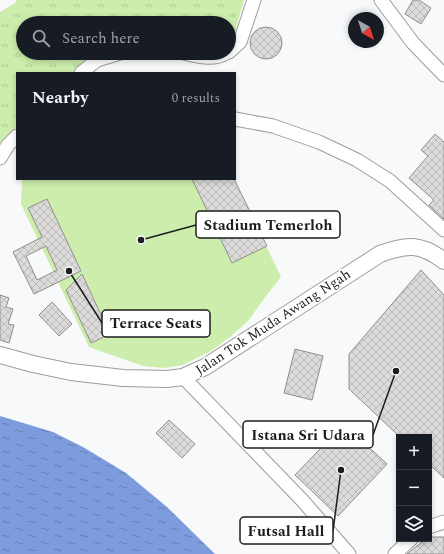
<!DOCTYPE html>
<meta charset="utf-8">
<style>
:root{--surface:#171b24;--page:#20242c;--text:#f1f3f6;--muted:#9ea1a6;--line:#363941}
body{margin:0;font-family:Spectral,serif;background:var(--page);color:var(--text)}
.controls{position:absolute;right:12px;bottom:12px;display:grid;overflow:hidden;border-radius:0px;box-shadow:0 2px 6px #0003}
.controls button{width:36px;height:36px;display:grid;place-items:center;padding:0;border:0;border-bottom:1px solid var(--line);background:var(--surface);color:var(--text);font:20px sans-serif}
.compass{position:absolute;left:348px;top:12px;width:36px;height:36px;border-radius:50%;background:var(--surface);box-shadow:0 2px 6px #0003;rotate:141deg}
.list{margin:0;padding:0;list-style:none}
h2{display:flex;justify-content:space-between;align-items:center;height:52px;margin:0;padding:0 16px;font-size:17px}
h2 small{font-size:13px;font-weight:400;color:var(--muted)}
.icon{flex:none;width:22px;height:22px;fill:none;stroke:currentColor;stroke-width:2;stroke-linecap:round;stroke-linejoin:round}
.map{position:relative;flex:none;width:444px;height:554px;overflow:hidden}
.search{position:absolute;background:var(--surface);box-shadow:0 2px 6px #0003;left:16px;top:16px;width:220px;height:44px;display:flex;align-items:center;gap:10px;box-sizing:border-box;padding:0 14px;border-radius:22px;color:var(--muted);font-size:15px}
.panel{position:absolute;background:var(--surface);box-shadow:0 2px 6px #0003;left:16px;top:72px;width:220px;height:108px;border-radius:0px}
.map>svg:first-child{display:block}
.grass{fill:url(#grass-tufts)}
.green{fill:#ccedac}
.water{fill:url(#water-ripples)}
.building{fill:url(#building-cross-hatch);stroke:#8f8e8d;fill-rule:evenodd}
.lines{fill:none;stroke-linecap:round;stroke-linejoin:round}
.minor-casing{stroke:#9d9d9e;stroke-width:15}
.major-casing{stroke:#9d9d9e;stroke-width:18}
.minor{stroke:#fff;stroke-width:13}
.major{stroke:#fff;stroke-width:16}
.labels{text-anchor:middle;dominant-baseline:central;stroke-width:3.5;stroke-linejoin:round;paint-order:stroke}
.street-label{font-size:14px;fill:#1d1d1d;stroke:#fff}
.leader{fill:none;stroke:#1d1d1d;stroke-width:1.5}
.callout-dot{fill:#1d1d1d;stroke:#fff;stroke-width:1.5}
.callout{fill:#fff;stroke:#1d1d1d;stroke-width:1.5}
.callout-label{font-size:15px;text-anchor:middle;font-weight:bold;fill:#1d1d1d}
</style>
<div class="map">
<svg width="444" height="554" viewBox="0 0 444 554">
<defs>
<pattern id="grass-tufts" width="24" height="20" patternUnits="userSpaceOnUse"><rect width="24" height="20" fill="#ccedac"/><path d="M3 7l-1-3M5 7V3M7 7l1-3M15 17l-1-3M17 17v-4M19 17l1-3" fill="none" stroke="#afcb94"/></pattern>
<pattern id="water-ripples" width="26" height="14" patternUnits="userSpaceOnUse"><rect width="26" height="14" fill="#7d9cdd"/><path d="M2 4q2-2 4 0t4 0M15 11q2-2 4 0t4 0" fill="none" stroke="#667fb3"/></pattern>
<pattern id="building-cross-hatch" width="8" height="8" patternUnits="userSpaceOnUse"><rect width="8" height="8" fill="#dcdbda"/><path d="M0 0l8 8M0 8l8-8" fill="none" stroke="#bcbcbb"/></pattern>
</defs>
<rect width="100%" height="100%" fill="#f8f9fa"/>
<path class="grass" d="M17 0H244L233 39 229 40V23H23V53H95L73 73H17V126L0 143V12L15 3Z"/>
<path class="green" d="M22 179H234L281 277 266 296 248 321 230 337 211 351 183 365 164 368 143 366 89 347 21 204Z"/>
<path class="water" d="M0 416 53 432 83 447 126 473 167 507 215 554H0Z"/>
<path class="building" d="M413 0H419L431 8 421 24 405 14Z
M250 43a16 16 0 1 1 32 0a16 16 0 1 1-32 0Z
M435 134 444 142V219L429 205 434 200 409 178 428 156 421 150Z
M192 179H234L267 246 232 263Z
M47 199 81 271 34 294 13 252 42 237 28 208ZM46 246 57 270 37 280 26 256Z
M421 270 444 295V478L429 464V437H400L349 389V354Z
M82 274 110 334 91 343 66 290Z
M0 295 9 298 6 307 13 309 8 324 14 325 9 343 0 340Z
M52 302 72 324 59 336 39 315Z
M295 349 323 356 312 400 284 393Z
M169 420 195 444 182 458 156 433Z
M344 424 387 464 338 516 295 475Z
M429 537H444V554H407L426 539H429Z"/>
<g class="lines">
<defs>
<path id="minor" d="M381 0 413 43 444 75
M229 52 240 42 254 0
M183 53C198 56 212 61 226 53
M81 73 97 60 120 53
M235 119 273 126 319 142 357 160 390 181 444 230
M0 158 8 145 17 136
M183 377 302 500 349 554
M429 527 444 522
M395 554 411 539"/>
<path id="major" d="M0 355 33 364 71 372 123 378 167 379 183 377 205 367 380 254C406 244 421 243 444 261"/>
</defs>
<use href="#minor" class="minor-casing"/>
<use href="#major" class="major-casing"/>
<use href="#minor" class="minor"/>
<use href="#major" class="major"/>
</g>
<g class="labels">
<g class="street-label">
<text transform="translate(273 322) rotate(-33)">Jalan Tok Muda Awang Ngah</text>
</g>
</g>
<path class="leader" d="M141 240L196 225M69 271L102 323M396 371L373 435M341 470L333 531"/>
<g class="callout-dot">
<circle cx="141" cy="240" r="4"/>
<circle cx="69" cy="271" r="4"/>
<circle cx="396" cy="371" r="4"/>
<circle cx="341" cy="470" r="4"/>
</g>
<g class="callout">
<rect x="196" y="211" width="144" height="27" rx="4"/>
<rect x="102" y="310" width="108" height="27" rx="4"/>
<rect x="243" y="421" width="130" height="27" rx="4"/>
<rect x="240" y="517" width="93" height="27" rx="4"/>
</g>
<g class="callout-label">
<text x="268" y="230">Stadium Temerloh</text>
<text x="156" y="328">Terrace Seats</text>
<text x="308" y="440">Istana Sri Udara</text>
<text x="286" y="536">Futsal Hall</text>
</g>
</svg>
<div class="controls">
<button>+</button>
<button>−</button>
<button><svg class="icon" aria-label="layers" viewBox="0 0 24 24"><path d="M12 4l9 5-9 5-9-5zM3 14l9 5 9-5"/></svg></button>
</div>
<svg class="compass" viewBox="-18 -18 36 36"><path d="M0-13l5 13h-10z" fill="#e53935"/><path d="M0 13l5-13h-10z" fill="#9ea1a6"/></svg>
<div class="search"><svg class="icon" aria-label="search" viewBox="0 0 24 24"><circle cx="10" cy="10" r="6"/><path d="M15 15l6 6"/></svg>Search here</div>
<section class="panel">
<h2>Nearby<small>0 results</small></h2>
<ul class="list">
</ul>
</section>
</div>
